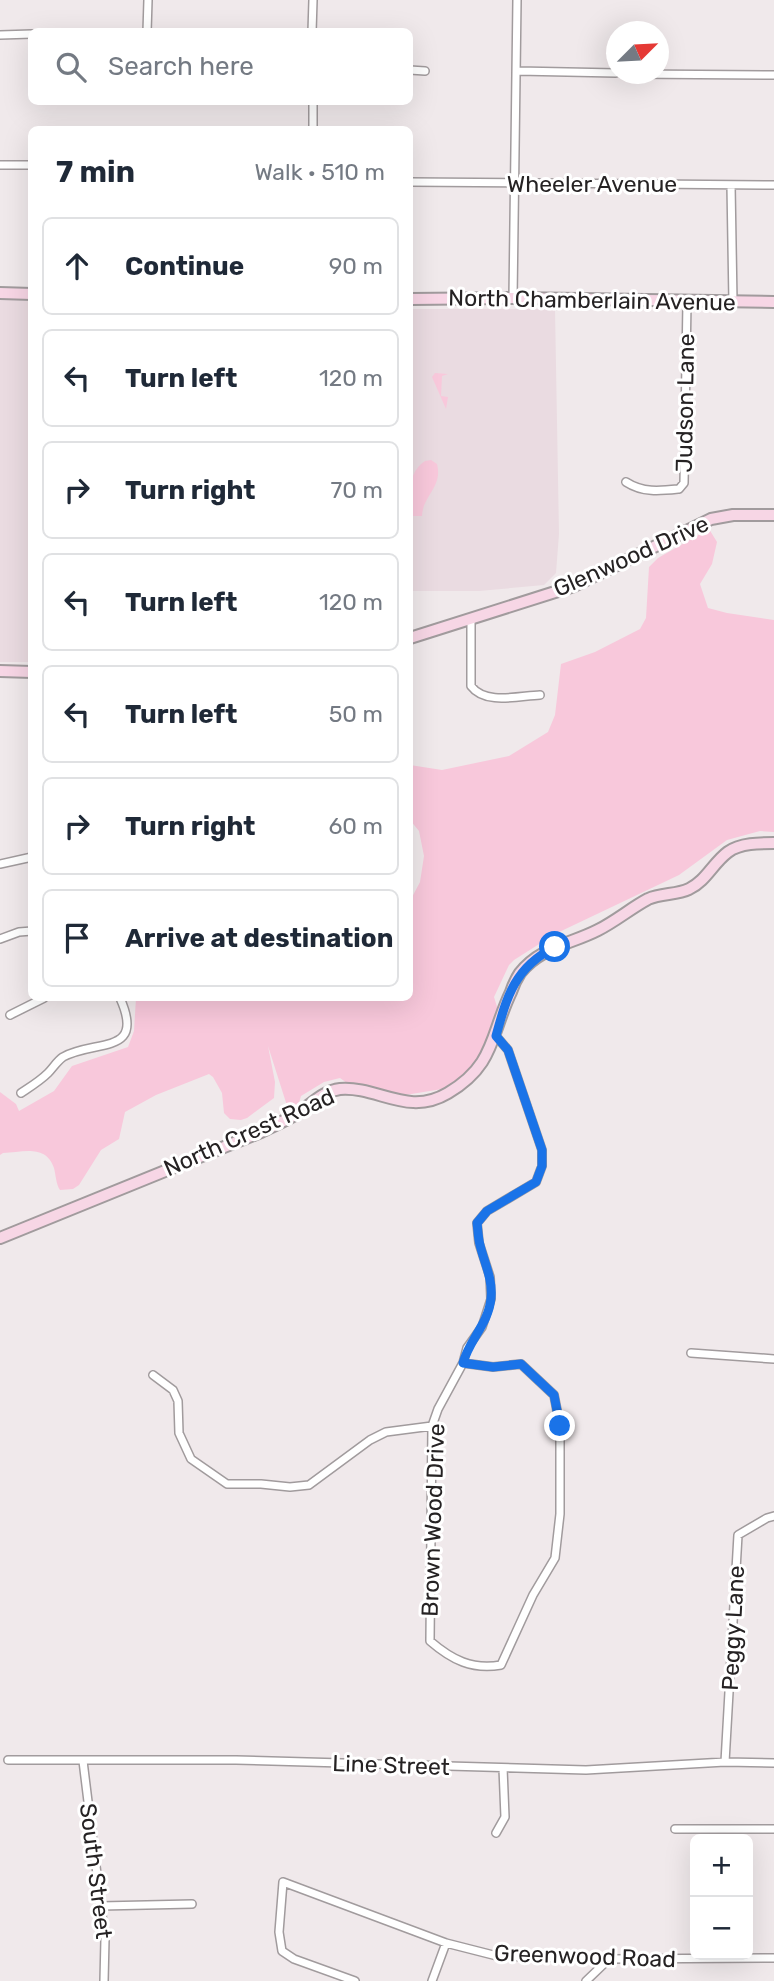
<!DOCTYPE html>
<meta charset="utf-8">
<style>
:root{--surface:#fff;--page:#f2f2f3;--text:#1f2937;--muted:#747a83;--line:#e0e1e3}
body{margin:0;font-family:Rubik,sans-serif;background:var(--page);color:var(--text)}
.controls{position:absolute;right:21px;bottom:21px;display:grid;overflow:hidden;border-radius:10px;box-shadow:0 7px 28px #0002}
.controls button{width:63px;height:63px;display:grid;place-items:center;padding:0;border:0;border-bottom:2px solid var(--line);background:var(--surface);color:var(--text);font:35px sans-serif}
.compass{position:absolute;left:606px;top:21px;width:63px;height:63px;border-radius:50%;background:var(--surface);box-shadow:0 7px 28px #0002;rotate:66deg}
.stop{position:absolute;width:21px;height:21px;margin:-16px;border:5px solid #1a73e8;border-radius:50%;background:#fff}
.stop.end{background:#1a73e8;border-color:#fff;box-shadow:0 2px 7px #0008}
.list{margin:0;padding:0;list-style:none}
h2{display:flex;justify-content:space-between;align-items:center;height:91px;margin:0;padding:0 28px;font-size:30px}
h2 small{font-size:23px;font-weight:400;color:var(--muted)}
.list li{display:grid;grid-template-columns:46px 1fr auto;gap:21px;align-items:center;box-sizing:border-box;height:98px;margin:0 14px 14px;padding:0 14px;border:2px solid var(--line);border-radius:10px}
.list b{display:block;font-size:26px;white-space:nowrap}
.list em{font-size:23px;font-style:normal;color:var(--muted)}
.icon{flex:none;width:38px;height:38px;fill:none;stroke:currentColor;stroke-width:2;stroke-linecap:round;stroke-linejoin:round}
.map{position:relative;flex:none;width:774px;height:1981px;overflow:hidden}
.search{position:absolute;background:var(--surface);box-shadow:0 7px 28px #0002;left:28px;top:28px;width:385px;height:77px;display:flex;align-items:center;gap:18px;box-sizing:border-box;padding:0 24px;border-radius:10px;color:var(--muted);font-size:26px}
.panel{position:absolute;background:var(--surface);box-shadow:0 7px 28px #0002;left:28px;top:126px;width:385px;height:875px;border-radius:10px}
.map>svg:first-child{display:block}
.built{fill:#eadbe1}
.green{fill:#f8c8db}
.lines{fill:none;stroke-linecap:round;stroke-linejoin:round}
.street-casing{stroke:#a19b9d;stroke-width:10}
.secondary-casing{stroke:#a19b9d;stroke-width:14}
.street{stroke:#fff;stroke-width:7}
.secondary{stroke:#f7d6e5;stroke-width:10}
.route{stroke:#1a73e8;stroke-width:9}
.labels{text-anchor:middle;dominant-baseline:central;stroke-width:6;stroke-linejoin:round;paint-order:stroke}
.street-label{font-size:23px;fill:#252223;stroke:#fff}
</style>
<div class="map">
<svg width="774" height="1981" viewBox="0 0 774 1981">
<rect width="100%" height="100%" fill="#f0e9eb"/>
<path class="built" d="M0 299 31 301V662H0Z
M410 309H555L559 534 556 573 544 585 479 591H410Z"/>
<path class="green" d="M435 373 448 374 442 376 441 396 448 397 446 409 432 377Z
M425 461 431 460 437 464C443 487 423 495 422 516H410C409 497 407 473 425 461Z
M709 529 717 542 712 564 700 584 708 608 727 613 774 620V832L760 831 727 840 679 875 555 934 514 960 509 965 494 997 498 1010 479 1057 468 1073 458 1082 442 1089 399 1096 347 1083 340 1078 324 1082 301 1096 298 1106 289 1112 268 1046 275 1082 274 1098 247 1118 241 1120 230 1119 224 1113 222 1093 213 1077 209 1074 156 1095 125 1112 119 1139 101 1150 79 1185 73 1189 60 1190C56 1184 56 1176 54 1168 46 1144 23 1152 3 1153L0 1155V1092L16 1104 19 1111 54 1091 72 1066 128 1047 134 1031 136 998H410V901L420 882 424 856 419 831 410 820V765L442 770 509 756 548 732 555 715 561 664 595 652 640 629 646 618 649 567 658 558Z"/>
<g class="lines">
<defs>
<path id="street" d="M147 32 148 0
M312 32 313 0
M0 35 32 34
M410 70 425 71
M518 71 616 73
M632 74 774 75
M313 130V102
M0 165H32
M410 182 774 185
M731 185 733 302
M513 298 517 0
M626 482C643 493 660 491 679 489L684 483 687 302
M471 618V686C485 705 518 696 540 695
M0 864 32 857
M0 939 19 932 32 931
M10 1015 44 998
M21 1093C30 1087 40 1081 48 1073 53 1068 57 1061 63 1057 95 1039 146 1056 120 998
M691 1353 774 1359
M463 1363 493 1367 521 1364 554 1395 560 1426V1514L555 1558 533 1595 501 1665C472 1670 452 1660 430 1641L432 1426 438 1409 463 1363 467 1348 482 1327 491 1299 490 1277 479 1243 477 1223 487 1211 536 1182 542 1166V1150L508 1050 496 1036
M153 1375 173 1390 178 1401 179 1433 191 1459 227 1484H261L290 1487 309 1485 370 1440 386 1432 432 1426
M8 1760H236L586 1770 725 1762 774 1763
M83 1761 105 1939 104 1981
M725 1762 738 1535 767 1518 774 1516
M675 1829H774
M496 1833 505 1817 503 1768
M101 1906 192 1904
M355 1981 294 1959 282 1951 279 1932 283 1882 446 1943 497 1956 609 1959 774 1958
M432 1981 446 1943
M586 1981 609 1959"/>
<path id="secondary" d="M0 293 32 294
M410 299 513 298 774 302
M410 638 574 586 711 519 733 515H774
M0 671 32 672
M0 1238 261 1132C273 1126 287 1120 298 1113 312 1104 323 1091 340 1089 378 1086 408 1117 448 1093 495 1065 490 1036 511 992 513 986 516 979 520 973 540 947 571 944 598 930 616 921 631 908 648 899 661 893 677 895 689 889 706 881 713 863 728 852 740 843 760 843 774 843"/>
</defs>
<use href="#street" class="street-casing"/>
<use href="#secondary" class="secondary-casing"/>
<use href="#street" class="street"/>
<use href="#secondary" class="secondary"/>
</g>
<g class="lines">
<path class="route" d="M555 947C515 967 507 996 496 1036L508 1050 542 1150V1166L536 1182 487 1211 477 1223C478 1230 478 1238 480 1245 484 1262 493 1279 491 1298 489 1323 469 1340 463 1363L493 1367 521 1364 554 1395 560 1426"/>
</g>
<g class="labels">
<g class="street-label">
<text x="592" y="184">Wheeler Avenue</text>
<text transform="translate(592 300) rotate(1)">North Chamberlain Avenue</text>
<text transform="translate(685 403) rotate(-89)">Judson Lane</text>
<text transform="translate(631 556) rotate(-24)">Glenwood Drive</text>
<text transform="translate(249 1132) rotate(-24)">North Crest Road</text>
<text transform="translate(433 1520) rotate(-88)">Brown Wood Drive</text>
<text transform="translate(733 1628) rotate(-87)">Peggy Lane</text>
<text transform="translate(391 1765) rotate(2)">Line Street</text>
<text transform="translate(96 1871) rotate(83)">South Street</text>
<text transform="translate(585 1956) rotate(2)">Greenwood Road</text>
</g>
</g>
</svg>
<div class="controls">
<button>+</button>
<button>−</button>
</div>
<svg class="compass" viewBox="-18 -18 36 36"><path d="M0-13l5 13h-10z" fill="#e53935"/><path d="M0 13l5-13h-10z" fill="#747a83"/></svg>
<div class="stop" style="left:555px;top:947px"></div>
<div class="stop end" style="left:560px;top:1426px"></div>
<div class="search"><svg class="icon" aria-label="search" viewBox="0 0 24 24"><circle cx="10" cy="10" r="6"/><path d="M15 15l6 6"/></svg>Search here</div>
<section class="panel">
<h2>7 min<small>Walk · 510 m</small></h2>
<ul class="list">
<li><svg class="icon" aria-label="ahead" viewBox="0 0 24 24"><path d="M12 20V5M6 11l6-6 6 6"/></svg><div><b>Continue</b></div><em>90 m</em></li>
<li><svg class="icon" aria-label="left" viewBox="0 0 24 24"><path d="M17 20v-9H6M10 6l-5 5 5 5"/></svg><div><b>Turn left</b></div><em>120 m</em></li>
<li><svg class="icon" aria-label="right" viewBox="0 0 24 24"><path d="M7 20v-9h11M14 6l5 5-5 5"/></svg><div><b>Turn right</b></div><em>70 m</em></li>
<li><svg class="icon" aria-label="left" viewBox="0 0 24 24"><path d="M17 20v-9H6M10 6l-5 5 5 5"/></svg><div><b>Turn left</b></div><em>120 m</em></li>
<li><svg class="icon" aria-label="left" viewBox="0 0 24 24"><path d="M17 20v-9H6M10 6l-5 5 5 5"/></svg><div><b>Turn left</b></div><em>50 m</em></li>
<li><svg class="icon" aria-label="right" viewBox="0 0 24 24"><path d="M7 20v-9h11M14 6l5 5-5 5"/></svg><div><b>Turn right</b></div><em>60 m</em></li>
<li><svg class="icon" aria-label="arrive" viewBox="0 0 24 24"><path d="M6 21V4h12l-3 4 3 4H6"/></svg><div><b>Arrive at destination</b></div></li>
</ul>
</section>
</div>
